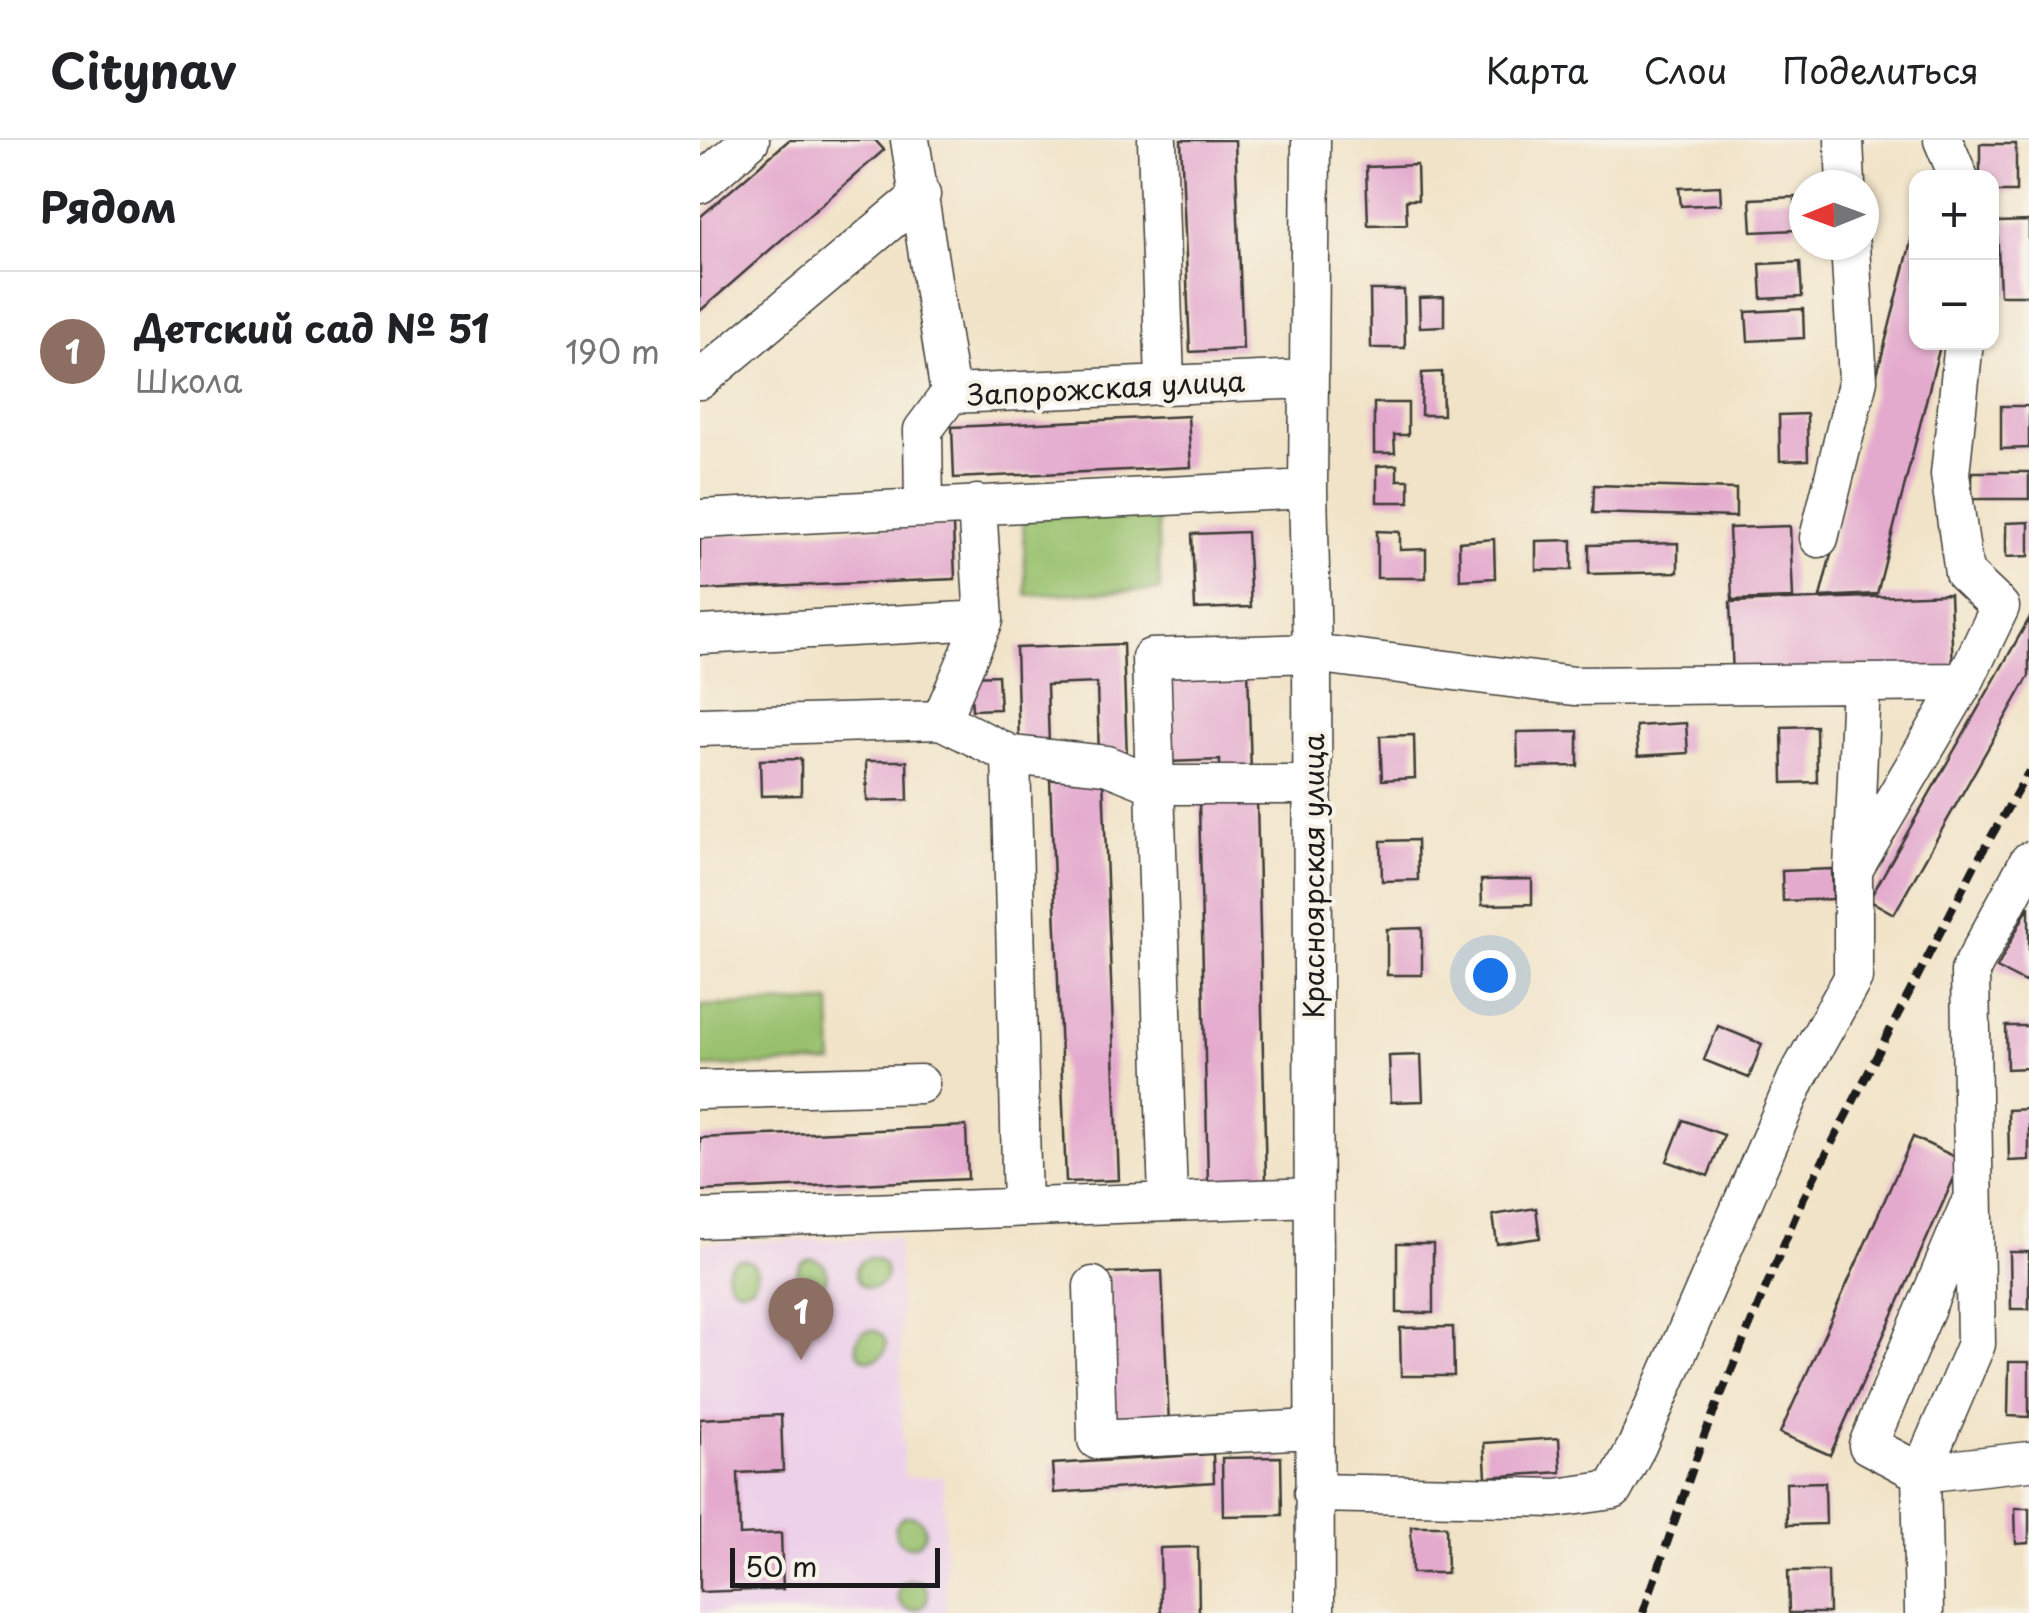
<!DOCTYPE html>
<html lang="ru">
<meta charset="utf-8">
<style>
:root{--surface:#fff;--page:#f6f6f6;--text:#202124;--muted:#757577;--line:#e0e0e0;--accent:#b5179e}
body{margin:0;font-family:"Playpen Sans",sans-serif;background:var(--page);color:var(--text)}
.controls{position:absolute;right:30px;top:30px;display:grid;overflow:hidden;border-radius:20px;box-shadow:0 2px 8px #0004}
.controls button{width:90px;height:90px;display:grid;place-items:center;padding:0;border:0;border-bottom:2px solid var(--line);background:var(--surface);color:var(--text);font:50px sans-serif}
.compass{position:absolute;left:1089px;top:30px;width:90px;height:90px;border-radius:50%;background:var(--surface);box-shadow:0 2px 8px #0004;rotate:269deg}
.scale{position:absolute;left:30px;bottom:25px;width:210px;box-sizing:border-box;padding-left:10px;border:5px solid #1c1c1c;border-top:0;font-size:28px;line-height:35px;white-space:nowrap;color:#1c1c1c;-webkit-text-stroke:8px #f7f3e8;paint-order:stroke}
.you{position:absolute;left:790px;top:835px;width:35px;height:35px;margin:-25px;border:8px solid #fff;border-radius:50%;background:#1a73e8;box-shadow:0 0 0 15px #1a73e833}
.badge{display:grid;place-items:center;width:65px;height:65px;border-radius:50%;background:var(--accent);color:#fff;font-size:32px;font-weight:700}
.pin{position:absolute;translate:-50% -82px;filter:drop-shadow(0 2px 5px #0008)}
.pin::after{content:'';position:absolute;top:52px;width:35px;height:30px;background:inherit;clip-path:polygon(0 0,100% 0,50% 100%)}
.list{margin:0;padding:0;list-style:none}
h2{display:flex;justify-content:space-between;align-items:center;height:130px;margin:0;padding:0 40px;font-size:42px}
h2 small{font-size:32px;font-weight:400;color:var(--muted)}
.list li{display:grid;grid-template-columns:65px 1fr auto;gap:30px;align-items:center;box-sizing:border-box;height:160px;padding:0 40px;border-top:2px solid var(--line)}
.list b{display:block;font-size:38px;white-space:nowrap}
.list p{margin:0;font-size:32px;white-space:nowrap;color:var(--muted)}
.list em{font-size:32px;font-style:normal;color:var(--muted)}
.map{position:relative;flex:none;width:1329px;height:1473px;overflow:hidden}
header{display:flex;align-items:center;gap:60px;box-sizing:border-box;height:140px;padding:0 50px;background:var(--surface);border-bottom:2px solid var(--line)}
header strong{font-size:48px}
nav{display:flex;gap:55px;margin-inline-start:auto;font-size:35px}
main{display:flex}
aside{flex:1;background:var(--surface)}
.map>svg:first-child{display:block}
.built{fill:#edd1e9}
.green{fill:#99c16d;stroke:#5a6e44;stroke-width:2.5}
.building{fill:#e4aace}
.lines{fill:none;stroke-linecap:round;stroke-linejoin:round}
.minor-casing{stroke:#3c3a36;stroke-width:41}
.minor{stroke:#fff;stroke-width:38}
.rail{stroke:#1c1c1c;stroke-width:8;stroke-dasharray:15 8;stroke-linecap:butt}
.labels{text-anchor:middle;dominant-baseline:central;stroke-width:8;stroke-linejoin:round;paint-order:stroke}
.street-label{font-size:28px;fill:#1c1c1c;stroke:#f7f3e8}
</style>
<header>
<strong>Citynav</strong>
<nav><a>Карта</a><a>Слои</a><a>Поделиться</a></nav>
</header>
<main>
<aside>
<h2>Рядом<small></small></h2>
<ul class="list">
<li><span class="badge" style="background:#8d6e63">1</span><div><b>Детский сад № 51</b><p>Школа</p></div><em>190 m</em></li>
</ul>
</aside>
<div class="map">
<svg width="1329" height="1473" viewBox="0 0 1329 1473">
<rect width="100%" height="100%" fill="#f7f3e8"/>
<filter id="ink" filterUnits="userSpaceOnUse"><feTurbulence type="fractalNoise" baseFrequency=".01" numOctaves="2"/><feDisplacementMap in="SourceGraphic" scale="20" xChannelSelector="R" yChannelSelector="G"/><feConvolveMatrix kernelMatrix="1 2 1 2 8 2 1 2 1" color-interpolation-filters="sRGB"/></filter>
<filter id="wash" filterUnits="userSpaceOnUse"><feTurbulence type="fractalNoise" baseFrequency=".0048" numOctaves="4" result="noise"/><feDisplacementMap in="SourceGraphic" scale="40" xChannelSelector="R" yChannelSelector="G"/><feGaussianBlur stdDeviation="2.25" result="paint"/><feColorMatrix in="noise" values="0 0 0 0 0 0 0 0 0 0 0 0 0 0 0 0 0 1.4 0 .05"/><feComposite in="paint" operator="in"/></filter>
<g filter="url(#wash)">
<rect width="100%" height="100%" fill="#f1e3c7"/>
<path class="built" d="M198 1097 204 1337H243L247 1473H0V1103Z"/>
<path class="green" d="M457 372 460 450 326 455 323 377Z
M131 862 133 923 0 927V866Z
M156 1133a15 15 0 1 1 30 0a15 15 0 1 1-30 0Z
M97 1134a15 15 0 1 1 30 0a15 15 0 1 1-30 0Z
M27 1134a15 15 0 1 1 30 0a15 15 0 1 1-30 0Z
M156 1205a15 15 0 1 1 30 0a15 15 0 1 1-30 0Z
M195 1391a15 15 0 1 1 30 0a15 15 0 1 1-30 0Z
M198 1455a15 15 0 1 1 30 0a15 15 0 1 1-30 0Z"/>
<g id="blocks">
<path class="building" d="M89 0H175L184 10 0 171V77Z
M481 0H535L543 209 490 212Z
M1280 4H1316V52H1292V38H1280Z
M717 25 718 60H706L707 84 668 85 666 27Z
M1020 46 1021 64 981 66 979 48Z
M1095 57 1096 90 1052 92 1050 59Z
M1329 81V155H1300L1297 82Z
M1215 86 1216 202H1241L1177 454 1120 457Z
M1100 122 1102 157 1062 159 1060 124Z
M670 150H704L705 208H671Z
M744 157V186L720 187 719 158Z
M1103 169 1104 198 1048 201 1046 172Z
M742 232 743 275H721L722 233Z
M674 263H708V295H694L695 313H674Z
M1301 266H1329V308L1301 309Z
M1107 274 1108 320 1080 321 1079 275Z
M488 276 491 327 254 338 252 287Z
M697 325V340H709V362H677V326Z
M1272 332H1329V359H1272Z
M894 345 1036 349V377L893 373Z
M1329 382V416L1306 417V383Z
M253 385 255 439 0 450V396Z
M1090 386 1093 458 1032 460 1029 388Z
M677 391 700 392V410L726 409V438H677Z
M547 392 551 467 495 469 492 394Z
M794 399 795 438 760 440 759 402Z
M872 400V430H836V401Z
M978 403V432L889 434V405Z
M1250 454 1253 529 1033 538 1030 462Z
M1329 479V536L1194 774 1169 760Z
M423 504 427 618 399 619 397 543 347 545 349 604 319 605 316 508Z
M548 527 551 633 520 634V620L468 622 465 529Z
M298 535 300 569 272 570 270 536Z
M986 583 988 613 938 616 936 586Z
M1116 586 1117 642 1083 643 1082 587Z
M878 591V626L818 627 817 592Z
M714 595 715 638 682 640 680 596Z
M101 619V655L61 656 60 620Z
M166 621H207L208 660 167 661Z
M403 638 419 1040 366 1042 350 640Z
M557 661 566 1041 508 1042 499 663Z
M717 700 718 740 682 741 681 701Z
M1132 729 1133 759 1083 761 1082 731Z
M832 739V764L782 765 781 740Z
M1329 766V835L1325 842 1297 828Z
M722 788V835H687V789Z
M1018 886 1062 904 1049 938 1004 920Z
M1306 886H1329V928L1307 929Z
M721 915 723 961 691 962 689 916Z
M1329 969V1020L1309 1021 1308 970Z
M983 980 1024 995 1008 1036 967 1021Z
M266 986 268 1039 0 1051V998Z
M1213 997 1262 1020 1130 1315 1080 1293Z
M836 1068 840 1098 797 1104 793 1075Z
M697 1104H733V1173H697Z
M1310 1112H1329V1169H1311Z
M462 1131 469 1284 415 1286 408 1133Z
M753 1187 754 1236H701L700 1188Z
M1309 1222H1329V1277L1308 1276Z
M81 1275 83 1331 38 1333 40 1395 81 1393 83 1449 0 1452V1279Z
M859 1298 861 1332 786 1337 784 1303Z
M513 1314 514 1342 354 1353 352 1324Z
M581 1317 582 1375 523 1376 522 1318Z
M1125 1342 1126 1384 1087 1385 1086 1343Z
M1315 1368H1329V1403L1316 1404Z
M711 1386H746L747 1433H712Z
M498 1407 499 1473H461L460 1408Z
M1088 1431H1128L1129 1473H1089Z"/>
</g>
</g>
<g filter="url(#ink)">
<use href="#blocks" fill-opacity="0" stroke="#3c3a36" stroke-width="2.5"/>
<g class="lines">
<defs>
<path id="minor" d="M210 0 250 254
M457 0 465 242
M611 0 608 349 612 513 615 1473
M1144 0 1146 45
M1243 0 1259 38
M0 44 50 0
M0 240 221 55
M224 368 608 349
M0 379 224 368 223 290 250 254 609 239
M1119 398 1158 240 1150 105
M0 495 284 480
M1161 544 1153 730 1264 542 1300 467 1264 433 1250 334 1264 202
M241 580 284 480 277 364
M0 587 241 580 311 615 406 625 456 645H611
M311 615 322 1067
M0 950 220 944
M468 1061 451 518 612 513 874 546 1264 542
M0 1079 613 1057
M393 1146 397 1300 612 1289
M1221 1333 1168 1305 1268 1068
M1221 1333 1329 1321
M613 1353 856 1358 913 1350 937 1306 1097 938 1153 838V730
M1224 1473 1221 1333 1276 1204 1270 831 1329 721"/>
</defs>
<use href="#minor" class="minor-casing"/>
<use href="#minor" class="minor"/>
<path class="rail" d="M943 1473 1004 1296 1100 1065 1276 723 1329 631"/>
</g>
</g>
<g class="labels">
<g class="street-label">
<text transform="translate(406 247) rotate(-3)">Запорожская улица</text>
<text transform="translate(612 736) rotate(-90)">Красноярская улица</text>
</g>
</g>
</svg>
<div class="controls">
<button>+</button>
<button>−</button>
</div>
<svg class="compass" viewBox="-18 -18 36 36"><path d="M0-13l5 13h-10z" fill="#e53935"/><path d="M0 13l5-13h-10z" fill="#757577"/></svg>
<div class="scale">50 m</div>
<div class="you"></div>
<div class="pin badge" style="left:101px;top:1220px;background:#8d6e63">1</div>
</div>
</main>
